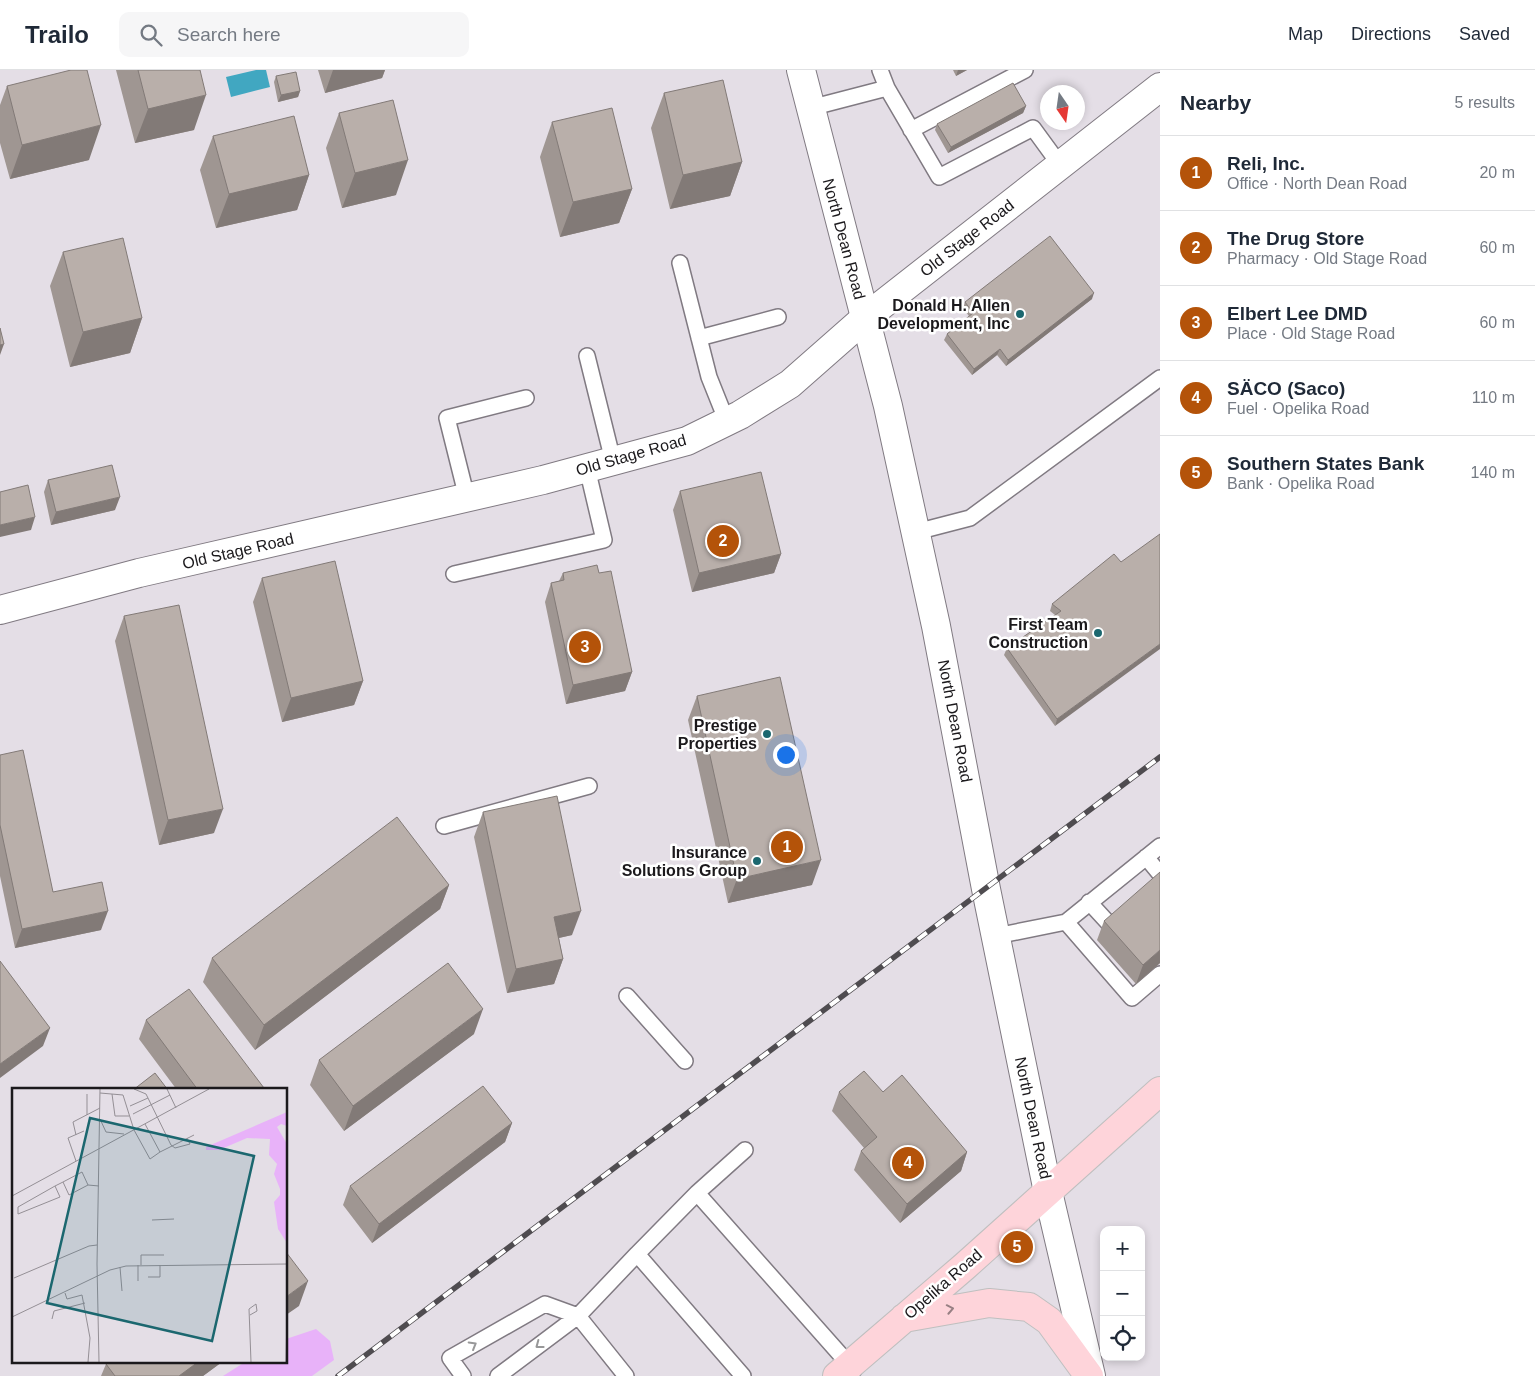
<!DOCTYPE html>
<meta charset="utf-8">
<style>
:root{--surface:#fff;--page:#f6f6f7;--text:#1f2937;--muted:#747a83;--line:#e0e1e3;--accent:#b45309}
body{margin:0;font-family:Helvetica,sans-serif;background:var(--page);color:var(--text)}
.controls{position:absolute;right:15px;bottom:15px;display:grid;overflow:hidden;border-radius:10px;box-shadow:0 2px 8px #0003}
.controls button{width:45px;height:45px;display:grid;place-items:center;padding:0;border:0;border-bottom:1px solid var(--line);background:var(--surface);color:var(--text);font:25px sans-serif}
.compass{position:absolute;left:1040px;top:15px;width:45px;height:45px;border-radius:50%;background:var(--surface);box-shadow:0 2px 8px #0003;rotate:167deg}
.you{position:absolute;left:785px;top:684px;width:18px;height:18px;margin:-12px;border:4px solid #fff;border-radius:50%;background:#1a73e8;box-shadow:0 0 0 8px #1a73e833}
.badge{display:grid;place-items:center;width:32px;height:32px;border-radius:50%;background:var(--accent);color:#fff;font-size:16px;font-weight:700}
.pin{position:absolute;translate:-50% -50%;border:2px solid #fff;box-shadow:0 1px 5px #0006}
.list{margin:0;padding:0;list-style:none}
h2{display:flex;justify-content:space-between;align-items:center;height:65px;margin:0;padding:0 20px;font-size:21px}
h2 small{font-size:16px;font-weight:400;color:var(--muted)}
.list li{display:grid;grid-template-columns:32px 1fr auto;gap:15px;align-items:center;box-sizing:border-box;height:75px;padding:0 20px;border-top:1px solid var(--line)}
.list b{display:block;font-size:19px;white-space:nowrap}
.list p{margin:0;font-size:16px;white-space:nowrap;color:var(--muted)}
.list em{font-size:16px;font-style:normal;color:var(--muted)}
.icon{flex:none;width:28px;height:28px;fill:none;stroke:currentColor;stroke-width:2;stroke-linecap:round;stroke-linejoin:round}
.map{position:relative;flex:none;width:1160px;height:1306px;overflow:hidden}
header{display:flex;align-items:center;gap:30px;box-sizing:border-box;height:70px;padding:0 25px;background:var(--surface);border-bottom:1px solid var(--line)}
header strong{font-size:24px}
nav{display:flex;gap:28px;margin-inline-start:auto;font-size:18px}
.search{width:350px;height:45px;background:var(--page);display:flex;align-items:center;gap:12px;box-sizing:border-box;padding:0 18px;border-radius:10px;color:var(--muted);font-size:19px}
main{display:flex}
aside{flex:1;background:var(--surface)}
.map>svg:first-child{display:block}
.green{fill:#e8b2f9}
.water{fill:#41a7c1}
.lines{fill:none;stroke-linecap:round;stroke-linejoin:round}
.service-casing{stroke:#807a82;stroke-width:18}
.minor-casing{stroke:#807a82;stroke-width:30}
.tertiary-casing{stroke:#807a82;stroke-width:30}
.primary-casing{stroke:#bfbfbf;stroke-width:30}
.service{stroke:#fff;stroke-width:15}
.minor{stroke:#fff;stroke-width:28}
.tertiary{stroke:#fff;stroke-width:28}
.primary{stroke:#fed4da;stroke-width:28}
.rail-casing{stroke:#4f4c50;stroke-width:5.5}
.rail{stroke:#fff;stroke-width:4;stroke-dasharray:11;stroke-linecap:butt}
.wall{fill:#9f9692}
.shaded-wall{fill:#827a77}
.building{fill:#b9afaa;stroke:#827a77}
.oneway{stroke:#988084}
.oneway2{stroke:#989899}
.poi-dot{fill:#1b676f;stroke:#fff;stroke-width:2}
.labels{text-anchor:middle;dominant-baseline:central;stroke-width:5;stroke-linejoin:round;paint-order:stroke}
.street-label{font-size:16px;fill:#1b191c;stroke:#fff}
.poi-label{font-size:16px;font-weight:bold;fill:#1b191c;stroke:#fff;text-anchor:end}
.inset-road{fill:none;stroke:#948f95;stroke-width:1}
.view{fill:#1b676f;fill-opacity:0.15;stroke:#1b676f;stroke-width:2.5}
.inset-edge{fill:none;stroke:#1b191c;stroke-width:2.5}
</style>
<header>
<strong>Trailo</strong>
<div class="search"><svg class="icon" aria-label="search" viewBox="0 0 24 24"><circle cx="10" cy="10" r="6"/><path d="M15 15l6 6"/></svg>Search here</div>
<nav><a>Map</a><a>Directions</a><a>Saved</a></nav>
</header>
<main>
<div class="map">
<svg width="1160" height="1306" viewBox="0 0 1160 1306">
<rect width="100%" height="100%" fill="#e4dee6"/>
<path class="green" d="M316 1259 330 1271 334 1290 312 1306H223L245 1292H286V1269Z"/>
<path class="water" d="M256 0H266L270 17 231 27 226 7Z"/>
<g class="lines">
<defs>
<path id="service" d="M880 0 887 18 939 107 1033 58 1060 95
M810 38 887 18
M911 60 1025 0
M680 193 709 307 727 352
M699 268 778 247
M587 286 613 391
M467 428 447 348 526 328
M916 462 970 448 1160 308
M454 504 604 470 587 398
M444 756 589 716
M1146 787 1160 804
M1089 832 1112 857
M1066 852 1132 928 1160 904
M996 866 1066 852 1160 776
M627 926 685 991
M697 1123 745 1080
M463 1306 450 1288 545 1234 578 1246 626 1306
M498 1306 578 1246 637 1184
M743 1306 637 1184 697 1123 854 1300"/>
<path id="minor" d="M0 540 139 503 543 410 687 371 740 345 790 314 865 248 1160 17"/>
<path id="tertiary" d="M801 0 888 336 936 556 986 819 1048 1122 1091 1306"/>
<path id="primary" d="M904 1248 989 1233 1029 1237 1049 1251 1089 1306
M837 1306 965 1196 1160 1021"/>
</defs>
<use href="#service" class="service-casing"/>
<use href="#minor" class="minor-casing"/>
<use href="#tertiary" class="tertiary-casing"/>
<use href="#primary" class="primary-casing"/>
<use href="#service" class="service"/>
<use href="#minor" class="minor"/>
<use href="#tertiary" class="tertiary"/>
<use href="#primary" class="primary"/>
<defs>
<path id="rail" d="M338 1306 1160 687"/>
</defs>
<use href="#rail" class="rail-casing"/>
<use href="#rail" class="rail"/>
</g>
<path class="wall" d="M116 0H200L194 60 135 73Z
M318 0H385L382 8 325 23Z
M953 0H967L956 6Z
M276 6 300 21 298 27 278 32 274 12Z
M7 16 89 90 10 109 0 73V35Z
M664 23 742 92 730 126 670 139 651 58Z
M1026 36 1023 43 948 83 935 60 937 54Z
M339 43 396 125 342 138 326 78Z
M552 52 632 119 619 153 560 167 540 87Z
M213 66 309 105 297 140 216 158 200 100Z
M63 182 142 248 130 283 70 297 50 216Z
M1092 229 1006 296 997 285 972 305 944 270 947 264 969 246 963 239 965 232Z
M48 410 115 440 51 455 44 422Z
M680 421 781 484 774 503 692 522 673 440Z
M1121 492 1055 656 1004 585 1007 578 1055 545 1050 541 1052 534Z
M563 503H599L632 602 625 621 566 634 545 532 551 513 559 511Z
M262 508 363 611 354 635 282 652 253 532Z
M124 546 214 763 159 775 115 571Z
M697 626 812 815 728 833 688 650Z
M0 685 53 822 101 860 15 878 0 806Z
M483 742 572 865 559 868 563 889 554 914 507 923 474 767Z
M449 815 440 839 255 980 203 912 212 888Z
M1104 851 1160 893 1136 914 1097 870Z
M146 950 264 1018 263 1020H177L139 969Z
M474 964 344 1061 310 1015 319 990Z
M839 1022H883L967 1082 961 1101 900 1153 854 1100 861 1081 864 1078 832 1041Z
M512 1053 505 1072 372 1173 343 1135 350 1116Z
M108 1292H222L203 1306H101L106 1294Z"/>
<path class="shaded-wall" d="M333 0H385L382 8 325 23Z
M958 0H967L956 6Z
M300 21 298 27 278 32 281 25Z
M206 25 194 60 135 73 148 39Z
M1026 36 1023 43 948 83 951 77Z
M101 55 89 90 10 109 22 75Z
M408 90 396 125 342 138 355 103Z
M742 92 730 126 670 139 683 105Z
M309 105 297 140 216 158 229 124Z
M632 119 619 153 560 167 573 132Z
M1094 223 1092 229 1006 296 1008 290Z
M142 248 130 283 70 297 83 262Z
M4 274 0 285V275Z
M1000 279 997 285 972 305 974 299Z
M120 427 115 440 51 455 56 442Z
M35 447 31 460 0 467V455Z
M781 484 774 503 692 522 699 503Z
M1160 574V579L1055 656 1057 649Z
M632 602 625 621 566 634 573 615Z
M363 611 354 635 282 652 291 628Z
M223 739 214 763 159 775 168 750Z
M821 790 812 815 728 833 737 809Z
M449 815 440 839 255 980 264 955Z
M108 841 101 860 15 878 22 859Z
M581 841 572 865 545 871 554 847Z
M1160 880V893L1136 914 1143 895Z
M563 889 554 914 507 923 516 899Z
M483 939 474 964 344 1061 353 1036Z
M50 958 43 976 0 1008V994Z
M512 1053 505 1072 372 1173 379 1154Z
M967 1082 961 1101 900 1153 907 1134Z
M308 1211 299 1236 286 1245V1227Z
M198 1292H222L203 1306H179Z"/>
<path class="building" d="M71 0H87L101 55 22 75 7 16Z
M138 0H200L206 25 148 39Z
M296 2 300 21 281 25 276 6Z
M723 10 742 92 683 105 664 23Z
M1013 13 1026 36 951 77 937 54Z
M393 30 408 90 355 103 339 43Z
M612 38 632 119 573 132 552 52Z
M294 46 309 105 229 124 213 66Z
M1050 166 1094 223 1008 290 1000 279 974 299 947 264 973 243 965 232Z
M123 168 142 248 83 262 63 182Z
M0 258 4 274 0 275Z
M112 395 120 427 56 442 48 410Z
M761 402 781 484 699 503 680 421Z
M28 415 35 447 0 455V422Z
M1160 464V574L1057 649 1007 578 1061 541 1052 534 1114 484 1121 492Z
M335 491 363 611 291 628 262 508Z
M597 495 599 503 611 501 632 602 573 615 551 513 564 510 563 503Z
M179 535 223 739 168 750 124 546Z
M780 607 821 790 737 809 697 626Z
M23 680 53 822 102 812 108 841 22 859 0 755V685Z
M557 726 581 841 554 847 563 889 516 899 483 742Z
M397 747 449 815 264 955 212 888Z
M1160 802V880L1143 895 1104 851Z
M0 891 50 958 0 994Z
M448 893 483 939 353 1036 319 990Z
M189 919 264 1018 262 1020H198L146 950Z
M864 1001 883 1022 902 1005 967 1082 907 1134 861 1081 877 1067 839 1022Z
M155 1003 168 1020H133Z
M483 1016 512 1053 379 1154 350 1116Z
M286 1182 308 1211 286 1227Z
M108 1292H198L179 1306H115L106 1294Z"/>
<defs><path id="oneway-chevron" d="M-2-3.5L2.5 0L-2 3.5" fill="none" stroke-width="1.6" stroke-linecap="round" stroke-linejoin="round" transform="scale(1.25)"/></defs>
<use class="oneway" href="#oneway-chevron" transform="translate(950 1239) rotate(-11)"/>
<g class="oneway2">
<use href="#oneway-chevron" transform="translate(473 1275) rotate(-30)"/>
<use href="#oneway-chevron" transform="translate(539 1275) rotate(143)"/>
</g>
<g class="poi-dot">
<circle cx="1020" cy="244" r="5"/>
<circle cx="1098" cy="563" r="5"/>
<circle cx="767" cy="664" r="5"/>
<circle cx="757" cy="791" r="5"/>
</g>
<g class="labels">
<g class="street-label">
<text transform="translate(967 168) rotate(-38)">Old Stage Road</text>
<text transform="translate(844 169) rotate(75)">North Dean Road</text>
<text transform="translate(631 385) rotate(-16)">Old Stage Road</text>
<text transform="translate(238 481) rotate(-13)">Old Stage Road</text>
<text transform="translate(955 651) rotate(79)">North Dean Road</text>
<text transform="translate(1033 1048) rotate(78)">North Dean Road</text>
<text transform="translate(943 1214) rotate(-41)">Opelika Road</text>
</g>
<g class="poi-label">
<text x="1010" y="235">Donald H. Allen<tspan x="1010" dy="18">Development, Inc</tspan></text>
<text x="1088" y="554">First Team<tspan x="1088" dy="18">Construction</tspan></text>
<text x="757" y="655">Prestige<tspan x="757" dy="18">Properties</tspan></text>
<text x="747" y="782">Insurance<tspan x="747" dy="18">Solutions Group</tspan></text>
</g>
</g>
<g transform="translate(12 1018)">
<rect width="275" height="275" fill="#e4dee6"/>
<path d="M275 24V38L269 36 265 39 275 56V155L266 141 262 114 268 107V101L262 86 265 76 257 67 258 51 235 50 207 62H194V59Z" fill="#e8b2f9"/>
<path class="inset-road" d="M122 1 134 6 159 57 163 60 178 56 175 50M155 1 164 20M88 5 111 7 122 42 138 71 148 64 133 36M75 6V27M100 6 103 28H117M118 18 136 10M121 26 158 7M88 31 94 44 112 46M64 47 61 34 88 20M148 64 182 47M64 73 56 50 72 43M76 97 70 84 51 94 57 107 76 97 87 98M43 98 48 109 6 126V119L43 98 51 94M0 108 197 1M140 132 162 131M126 177V193M129 177V167H152M108 179 110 203M136 189H148V177M2 190 77 158 85 157M53 205 55 211 70 207 78 250 76 274M238 227 245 223 244 216 237 221 239 274M0 229 98 182 114 178 275 176M40 231 42 223 73 215M87 274 85 176 88 1M274 274 275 224"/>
<path class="view" d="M78 30 242 68 200 253 35 215Z"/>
<rect width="275" height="275" class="inset-edge"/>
</g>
</svg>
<div class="controls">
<button>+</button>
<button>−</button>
<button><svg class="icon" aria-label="locate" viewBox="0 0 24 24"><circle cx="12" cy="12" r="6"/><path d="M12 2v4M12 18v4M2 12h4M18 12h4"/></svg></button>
</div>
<svg class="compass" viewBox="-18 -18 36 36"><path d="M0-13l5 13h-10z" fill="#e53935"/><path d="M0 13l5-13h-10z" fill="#747a83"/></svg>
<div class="you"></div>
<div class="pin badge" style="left:787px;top:777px">1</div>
<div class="pin badge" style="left:723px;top:471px">2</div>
<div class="pin badge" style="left:585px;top:577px">3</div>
<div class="pin badge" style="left:908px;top:1093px">4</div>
<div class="pin badge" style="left:1017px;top:1177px">5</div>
</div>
<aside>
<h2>Nearby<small>5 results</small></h2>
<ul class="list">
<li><span class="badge">1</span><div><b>Reli, Inc.</b><p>Office · North Dean Road</p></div><em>20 m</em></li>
<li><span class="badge">2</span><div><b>The Drug Store</b><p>Pharmacy · Old Stage Road</p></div><em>60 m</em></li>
<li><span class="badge">3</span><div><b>Elbert Lee DMD</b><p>Place · Old Stage Road</p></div><em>60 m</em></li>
<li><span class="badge">4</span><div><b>SÄCO (Saco)</b><p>Fuel · Opelika Road</p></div><em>110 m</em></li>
<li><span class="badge">5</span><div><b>Southern States Bank</b><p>Bank · Opelika Road</p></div><em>140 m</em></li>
</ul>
</aside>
</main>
